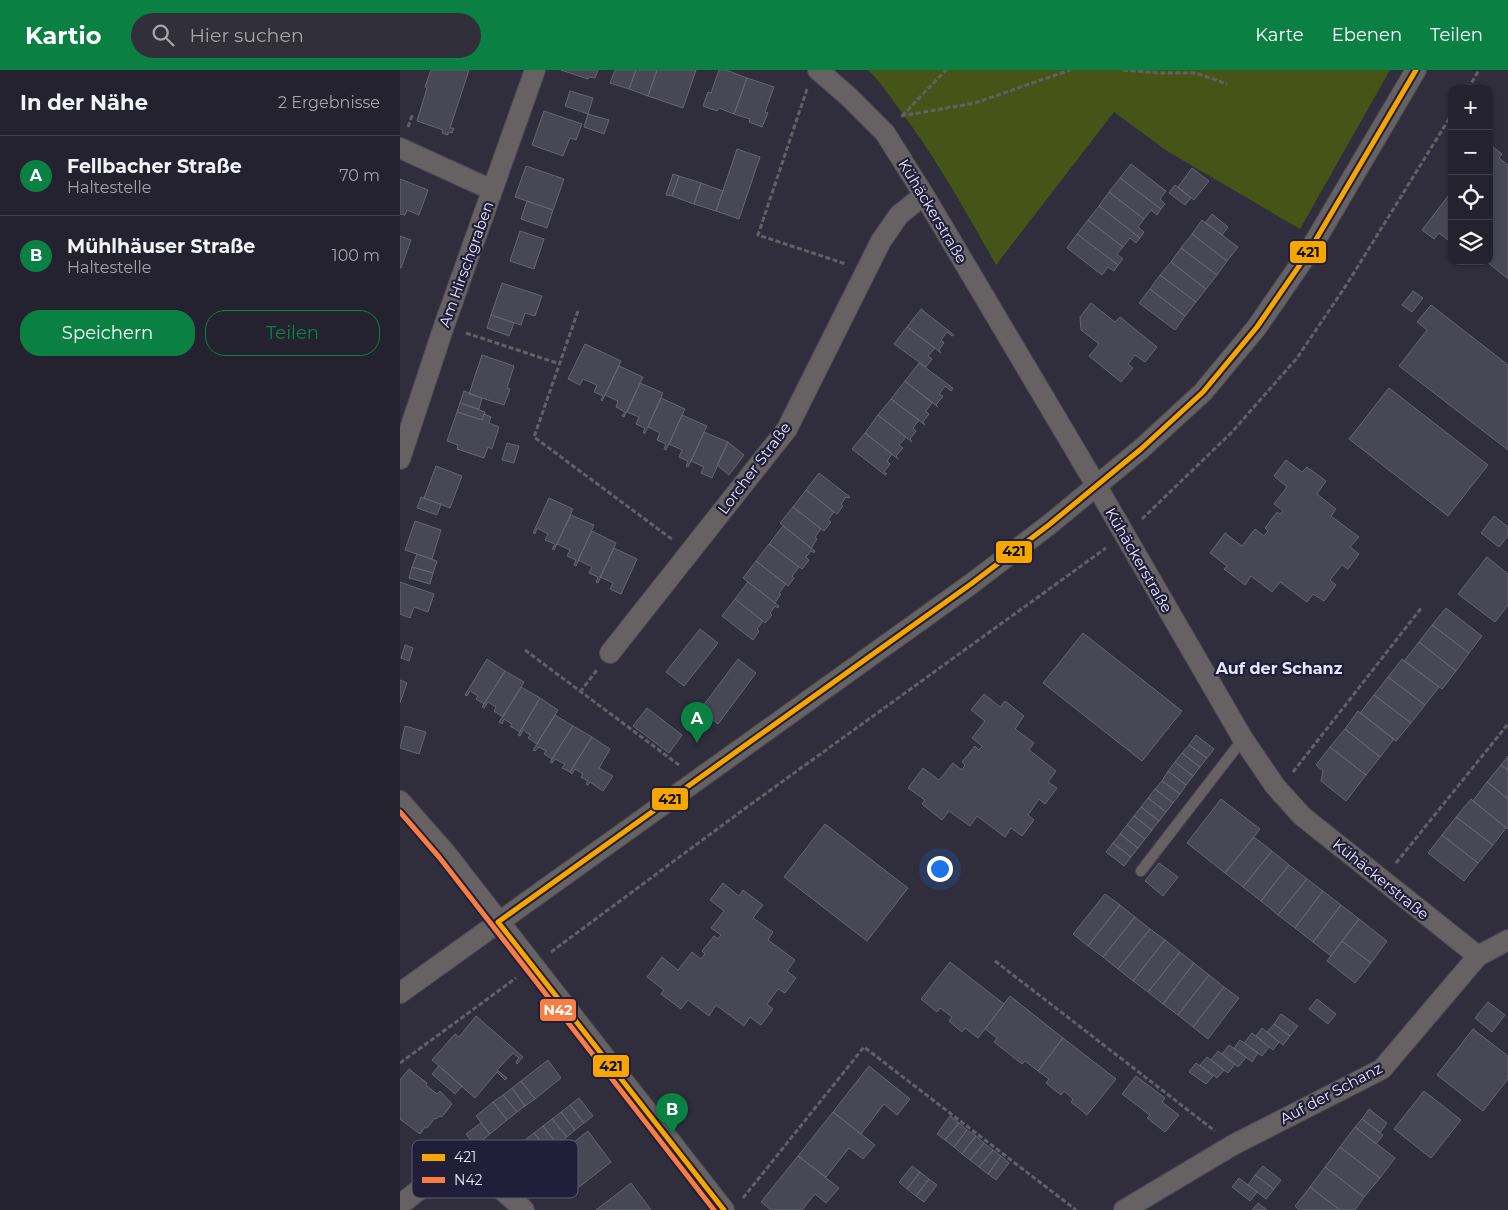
<!DOCTYPE html>
<html lang="de">
<meta charset="utf-8">
<style>
:root{--surface:#24222e;--page:#302f3a;--text:#f1f3f6;--muted:#a3a4aa;--line:#413f4a;--accent:#0b8043}
body{margin:0;font-family:Montserrat,sans-serif;background:var(--page);color:var(--text)}
.controls{position:absolute;right:15px;top:15px;display:grid;overflow:hidden;border-radius:10px;box-shadow:0 1px 4px #0004}
.controls button{width:45px;height:45px;display:grid;place-items:center;padding:0;border:0;border-bottom:1px solid var(--line);background:var(--surface);color:var(--text);font:25px sans-serif}
.you{position:absolute;left:539px;top:798px;width:18px;height:18px;margin:-12px;border:4px solid #fff;border-radius:50%;background:#1a73e8;box-shadow:0 0 0 8px #1a73e833}
.badge{display:grid;place-items:center;width:32px;height:32px;border-radius:50%;background:var(--accent);color:#fff;font-size:16px;font-weight:700}
.pin{position:absolute;translate:-50% -41px;filter:drop-shadow(0 1px 2px #0008)}
.pin::after{content:'';position:absolute;top:26px;width:18px;height:15px;background:inherit;clip-path:polygon(0 0,100% 0,50% 100%)}
.list{margin:0;padding:0;list-style:none}
h2{display:flex;justify-content:space-between;align-items:center;height:65px;margin:0;padding:0 20px;font-size:21px}
h2 small{font-size:16px;font-weight:400;color:var(--muted)}
.list li{display:grid;grid-template-columns:32px 1fr auto;gap:15px;align-items:center;box-sizing:border-box;height:80px;padding:0 20px;border-top:1px solid var(--line)}
.list b{display:block;font-size:19px;white-space:nowrap}
.list p{margin:0;font-size:16px;white-space:nowrap;color:var(--muted)}
.list em{font-size:16px;font-style:normal;color:var(--muted)}
.actions{display:flex;gap:10px;padding:15px 20px}
.actions a{flex:1;padding:11px 0;border:1px solid var(--accent);border-radius:20px;text-align:center;font-size:18px;color:var(--accent)}
.actions .main{background:var(--accent);color:#fff}
.icon{flex:none;width:28px;height:28px;fill:none;stroke:currentColor;stroke-width:2;stroke-linecap:round;stroke-linejoin:round}
.map{position:relative;flex:none;width:1108px;height:1140px;overflow:hidden}
header{display:flex;align-items:center;gap:30px;box-sizing:border-box;height:70px;padding:0 25px;background:var(--accent);color:#fff}
header strong{font-size:24px}
nav{display:flex;gap:28px;margin-inline-start:auto;font-size:18px}
.search{width:350px;height:45px;background:var(--page);display:flex;align-items:center;gap:12px;box-sizing:border-box;padding:0 18px;border-radius:28px;color:var(--muted);font-size:19px}
main{display:flex}
aside{flex:1;background:var(--surface)}
.map>svg:first-child{display:block}
.green{fill:#465418}
.building{fill:#484754;stroke:#666572}
.lines{fill:none;stroke-linecap:round;stroke-linejoin:round}
.service-casing{stroke:#4a4955;stroke-width:12}
.minor-casing{stroke:#4a4955;stroke-width:22}
.path{stroke:#636065;stroke-width:3;stroke-dasharray:5 2.5;stroke-linecap:butt}
.service{stroke:#666163;stroke-width:10}
.minor{stroke:#666163;stroke-width:20}
.bus-1-casing{stroke:#211e39;stroke-width:9}
.bus-2-casing{stroke:#211e39;stroke-width:9}
.bus-1{stroke:#f7a600;stroke-width:5}
.bus-2{stroke:#f77d43;stroke-width:5}
.labels{text-anchor:middle;dominant-baseline:central;stroke-width:4.5;stroke-linejoin:round;paint-order:stroke}
.street-label{font-size:15px;fill:#e6e6f8;stroke:#211e39}
.neighbourhood-label{font-size:16px;font-weight:bold;fill:#e6e6f8;stroke:#211e39}
.key{fill:#211e39;stroke:#5c5a72;stroke-width:1}
.key-label{font-size:14px;fill:#e6e6f8}
.line-badge{stroke:#211e39;stroke-width:2}
.badge-label{font-size:14px;text-anchor:middle;font-weight:bold;fill:#fff}
.pale-badge-label{font-size:14px;text-anchor:middle;font-weight:bold;fill:#111}
</style>
<header>
<strong>Kartio</strong>
<div class="search"><svg class="icon" aria-label="search" viewBox="0 0 24 24"><circle cx="10" cy="10" r="6"/><path d="M15 15l6 6"/></svg>Hier suchen</div>
<nav><a>Karte</a><a>Ebenen</a><a>Teilen</a></nav>
</header>
<main>
<aside>
<h2>In der Nähe<small>2 Ergebnisse</small></h2>
<ul class="list">
<li><span class="badge">A</span><div><b>Fellbacher Straße</b><p>Haltestelle</p></div><em>70 m</em></li>
<li><span class="badge">B</span><div><b>Mühlhäuser Straße</b><p>Haltestelle</p></div><em>100 m</em></li>
</ul>
<div class="actions"><a class="main">Speichern</a><a>Teilen</a></div>
</aside>
<div class="map">
<svg width="1108" height="1140" viewBox="0 0 1108 1140">
<rect width="100%" height="100%" fill="#302e3d"/>
<path class="green" d="M468 0H990L900 159 767 81 714 42 596 195C565 140 535 86 497 36 488 24 479 10 468 0Z"/>
<path class="building" d="M31 0H69L50 58H54L52 63 48 62V65L42 63 43 60 17 51 27 18 25 17Z
M161 0H198L195 8 189 7 188 9Z
M215 0H236L229 19 210 13Z
M236 0H257L248 26 229 19Z
M257 0H296L283 38 248 26Z
M319 0H326L347 8 334 44 319 38 317 41 303 36 308 22 311 23Z
M347 8 374 17 365 42 368 43 362 57 349 52 350 49 334 44Z
M170 21 193 28 188 44 165 36Z
M144 41 182 54 176 70 170 68 163 86 132 75Z
M188 44 209 50 204 64 184 57Z
M1089 74 1102 84 1099 88 1108 95V209L1086 191H1089Z
M337 79 360 87 339 149 316 141Z
M731 94 766 121 760 129 765 134 761 139 720 108Z
M126 96 164 109 153 140 115 127Z
M792 98 809 111 794 130 778 117Z
M273 104 279 106 272 126 266 125Z
M279 106 301 113 294 134 272 126Z
M720 108 761 139 757 145 751 140 744 149 709 122Z
M0 109 28 120 19 145 7 140 5 145 0 144Z
M301 113 323 121 316 141 294 134Z
M775 115 791 128 785 135 769 123Z
M1052 121V173L1039 163 1034 169 1022 160Z
M709 122 744 149 738 157 744 162 740 168 699 136Z
M127 131 153 140 147 158 121 149Z
M699 136 740 168 736 173 730 168 723 177 688 150Z
M812 144 828 157 822 165 805 153Z
M688 150 723 177 717 184 723 189 718 195 677 164Z
M802 150 838 177 827 191 792 164Z
M120 161 144 169 134 199 110 191Z
M677 164 718 195 714 201 708 197 702 205 667 178Z
M792 164 827 191 817 205 781 178Z
M0 166 11 170 1 198H0Z
M781 178 817 205 806 219 771 192Z
M771 192 806 219 796 232 760 205Z
M760 205 796 232 785 246 750 219Z
M102 213 142 226 135 246 125 243 121 255 91 245Z
M750 219 785 246 775 260 739 233Z
M1013 221 1023 228 1012 242 1002 235Z
M691 233 715 252 720 247 757 277 745 292 735 285 728 294 733 298 721 312 689 286 699 274 681 260 680 247Z
M1031 235 1108 295V380L999 296 1027 260 1017 252Z
M521 239 554 265 552 266 547 262 541 270 544 273 539 280 541 283 507 257Z
M91 245 114 253 109 266 87 258Z
M507 257 535 278 528 286 532 289 526 297 494 274Z
M185 274 221 291 202 331 201 330 203 326 194 322 197 315 183 309 180 315 168 309Z
M82 285 114 296 107 318 110 319 104 335 69 324Z
M519 293 553 318 551 321 545 316 539 324 543 326 536 335 538 337 505 311Z
M219 296 243 307 224 347 222 346 225 342 216 337 218 331 205 325Z
M505 311 532 333 526 341 529 344 523 352 525 355 491 329Z
M240 313 263 323 245 363H243L245 358 236 354 239 347 227 342Z
M989 318 1088 395 1048 446 949 369Z
M64 321 82 328 79 339 60 333Z
M261 328 285 339 266 380 264 379 266 374 257 370 260 363 248 357Z
M491 329 519 350 513 358 516 361 510 369 512 372 478 345Z
M60 333 85 342 82 350 57 342Z
M57 342 82 350 84 344 91 347 89 353 99 357 92 379 88 377 84 388 57 379 58 375 47 371Z
M282 345 307 356 288 397 286 396 288 391 279 387 282 380 269 374Z
M478 345 506 367 499 375 503 378 496 386 498 389 465 363Z
M304 362 328 372 312 408 301 403 304 397 291 391Z
M465 363 492 384 487 391 490 394 484 402 487 404 485 405 452 379Z
M328 372 344 385 329 405 317 395Z
M107 373 119 376 114 393 102 390Z
M886 390 902 402 907 397 926 411 917 424 936 439 931 446 959 467 950 477 959 484 948 499 942 495 930 510 936 515 924 531 913 524 907 532 880 512 872 522 851 506 845 515 824 499 827 496 810 483 825 463 842 476 855 459 864 466 868 461 865 458 877 442 880 444 883 441 874 434 887 417 874 406Z
M36 396 62 406 50 438 24 428Z
M419 403 450 427 449 428 446 427 441 434 443 436 437 444 406 420Z
M406 420 434 442 428 450 431 452 424 461 393 437Z
M21 427 41 434 37 445 17 438Z
M149 428 173 439 154 480 152 479 155 474 145 470 148 464 137 458 135 464 133 463Z
M393 437 421 459 415 467 417 469 411 478 380 453Z
M171 445 194 455 176 496 174 495 176 490 167 486 170 480 157 474Z
M1094 446 1108 457V466L1099 477 1081 463Z
M15 451 41 460 32 489 5 480Z
M383 456 415 481 414 483 411 481 406 487 409 490 402 499 369 474Z
M192 461 216 473 198 513 196 512 198 507 189 503 192 497 178 490Z
M369 474 399 497 392 506 394 508 388 516 356 491Z
M214 478 237 489 221 524 210 519 213 513 200 507Z
M17 484 37 491 33 503 12 497Z
M1087 487 1108 504V535L1095 552 1058 524Z
M356 491 386 514 379 523 381 524 375 533 343 508Z
M12 497 33 503 30 514 9 508Z
M0 512 34 524 28 542 14 537 10 548 0 544Z
M348 512 379 536 378 538 375 536 370 543 372 545 365 553 335 529Z
M335 529 363 551 357 559 359 561 353 570 322 546Z
M1046 538 1082 566 1069 583 1032 555Z
M1032 555 1069 583 1056 601 1019 572Z
M300 559 318 573 284 616 266 602Z
M683 563 782 641 742 691 643 613Z
M1019 572 1056 601 1042 619 1004 591Z
M5 575 13 578 9 591 1 588Z
M87 589 105 601 84 634 76 629 78 626 70 621 67 626 65 625Z
M338 589 356 603 318 654 300 640Z
M1002 589 1039 617 1025 635 988 607Z
M105 601 124 612 103 647 94 641 96 637 88 632 84 638 82 637Z
M988 607 1025 635 1011 653 974 625Z
M0 610 7 613 0 633Z
M121 617 140 628 120 662 110 656 112 654 104 649 102 654 99 652Z
M584 624 600 637 605 631 624 646 615 659 634 673 629 680 656 701 648 712 657 718 645 734 639 729 628 745 634 750 622 766 611 758 605 767 577 746 570 756 549 741 542 750 522 734 525 730 508 718 523 698 539 710 553 693 562 700 565 695 562 692 575 676 579 680 582 676 572 668 585 651 571 640Z
M974 625 1011 653 996 671 960 643Z
M140 628 158 640 137 674 128 668 130 665 123 660 120 666 118 665Z
M247 638 282 665 269 683 233 656Z
M958 641 994 669 980 687 945 659Z
M155 645 173 656 152 689 144 684 146 681 139 677 135 681 133 680Z
M5 656 26 662 19 684 0 678Z
M173 656 192 667 170 702 162 698 165 694 155 689 152 693 150 692Z
M945 659 980 687 966 705 930 677Z
M796 665 814 679 807 688 789 675Z
M192 667 210 679 199 698 213 706 203 721 190 712 188 715 186 714 188 711 181 707 183 704 175 699 172 704 170 702Z
M789 675 807 688 800 697 782 683Z
M930 677 966 705 946 731 921 711 923 701 916 695Z
M782 683 800 697 793 706 775 692Z
M1108 686V700L1101 695Z
M775 692 793 706 786 715 768 701Z
M1101 695 1108 700V729L1087 712Z
M768 701 786 715 780 724 762 711Z
M762 711 780 724 773 733 755 719Z
M1087 712 1108 729V759L1073 731Z
M755 719 773 733 766 742 748 728Z
M748 728 766 742 759 751 741 737Z
M821 729 860 759 825 803 787 773Z
M1071 729 1106 758 1093 775 1056 747Z
M741 737 759 751 752 760 734 746Z
M734 746 752 760 745 769 727 755Z
M1056 747 1093 775 1078 793 1042 765Z
M425 754 508 818 467 871 384 807Z
M727 755 745 769 738 778 720 764Z
M720 764 738 778 731 787 713 773Z
M1042 765 1078 793 1064 811 1028 783Z
M854 767 872 781 843 817 825 803Z
M713 773 731 787 724 796 706 782Z
M872 781 889 795 861 831 843 817Z
M759 793 778 807 763 826 745 811Z
M889 795 907 809 878 845 861 831Z
M907 809 923 821 895 858 878 845Z
M323 813 339 826 343 820 363 835 353 848 373 862 368 870 395 890 387 901 396 908 385 923 378 919 367 934 373 939 361 955 350 947 344 956 316 935 309 946 288 930 281 939 261 924 264 920 247 907 262 887 278 900 292 882 301 889 305 884 302 881 314 866 318 869 321 865 311 858 324 841 310 830Z
M923 821 941 835 913 872 895 858Z
M705 824 720 835 688 876 673 864Z
M720 835 735 847 703 887 688 876Z
M941 835 959 849 931 886 913 872Z
M735 847 750 859 718 899 703 887Z
M959 849 987 871 971 893 942 871Z
M750 859 765 870 733 911 718 899Z
M765 870 780 882 748 922 733 911Z
M942 871 971 893 955 913 927 891Z
M780 882 794 893 763 934 748 922Z
M550 892 604 934 578 968 565 958 562 962 549 951 552 947 540 938 537 942 521 929Z
M794 893 809 905 778 945 763 934Z
M809 905 824 917 793 957 778 945Z
M824 917 839 928 808 969 793 957Z
M610 926 663 968 638 1001 625 991 622 994 594 972 597 968 585 959Z
M917 929 936 944 928 954 909 939Z
M1088 932 1105 945 1092 962 1075 948Z
M881 944 898 956 890 966 874 954Z
M76 946 123 987 117 994 116 992 119 988 113 983 97 1000 107 1008 105 1010 97 1002 75 1028 32 990 55 964 59 967Z
M874 954 890 966 883 975 867 962Z
M862 958 879 972 873 980 856 966Z
M1073 959 1108 986V1009L1083 1041 1037 1005Z
M852 963 869 977 862 986 844 973Z
M663 968 716 1009 687 1045 671 1032 673 1029 664 1021 661 1025 646 1013 649 1009 638 1001Z
M840 970 858 983 852 992 834 978Z
M829 975 846 987 838 997 822 984Z
M818 981 835 994 828 1003 811 990Z
M807 987 824 1000 817 1008 800 995Z
M148 990 161 1008 135 1029 121 1011Z
M796 993 813 1006 806 1014 789 1002Z
M39 996 62 1016 55 1024 32 1004Z
M469 996 510 1029 497 1045 484 1034 461 1064 433 1042Z
M9 999 27 1013 26 1015 37 1024 40 1021 52 1034 42 1047 40 1046 36 1049 35 1048 27 1058 25 1057 20 1064 0 1049V1010Z
M736 1006 765 1028 762 1032 779 1045 765 1062 747 1048 750 1045 722 1024Z
M121 1011 135 1029 125 1036 112 1018Z
M112 1018 125 1036 117 1042 103 1025Z
M1024 1021 1061 1050 1031 1088 994 1059Z
M103 1025 117 1042 107 1050 93 1032Z
M179 1028 193 1046 184 1053 170 1035Z
M93 1032 107 1050 90 1064 76 1046Z
M170 1035 184 1053 175 1060 161 1042Z
M969 1039 987 1053 980 1063 962 1049Z
M161 1042 175 1060 167 1067 152 1049Z
M433 1042 475 1075 463 1089 449 1078 426 1107 398 1086Z
M550 1046 559 1053 545 1070 537 1064Z
M152 1049 167 1067 157 1074 143 1056Z
M962 1049 983 1065 976 1074 955 1057Z
M81 1053 90 1064 75 1076 66 1064Z
M559 1053 567 1060 554 1077 545 1070Z
M143 1056 157 1074 149 1081 134 1063Z
M955 1057 995 1088 980 1108 940 1077Z
M567 1060 576 1066 562 1084 554 1077Z
M188 1061 211 1092 165 1128 141 1098Z
M134 1063 149 1081 139 1088 125 1070Z
M576 1066 584 1073 570 1090 562 1084Z
M584 1073 593 1080 579 1097 570 1090Z
M940 1077 980 1108 964 1127 925 1097Z
M593 1080 601 1086 588 1104 579 1097Z
M398 1086 439 1118 426 1133 415 1124 402 1140H371L361 1132Z
M601 1086 609 1093 596 1110 588 1104Z
M512 1096 520 1102 507 1119 499 1112Z
M863 1096 881 1110 874 1119 855 1105Z
M925 1097 964 1127 955 1140H940L910 1117Z
M520 1102 529 1109 516 1126 507 1119Z
M855 1105 874 1119 866 1129 848 1115Z
M839 1108 857 1122 850 1131 832 1117Z
M529 1109 537 1115 524 1132 516 1126Z
M231 1113 251 1140H196Z
M910 1117 940 1140H899L895 1136Z
M858 1133 867 1140H852Z"/>
<g class="lines">
<defs>
<path id="service" d="M741 801 843 669"/>
<path id="minor" d="M418 0 449 27 485 63 524 125 696 415 843 669 875 716 902 746 1078 886
M0 78 92 120
M0 389 44 256 135 0
M210 583 387 359 481 171 499 145 524 125
M0 731 45 782 324 1140
M0 923 571 514 650 454 741 379 803 322 857 257 908 183 1016 0
M0 1135C19 1119 50 1094 77 1104 95 1112 110 1127 124 1140
M724 1140 833 1075 982 999 1078 886 1108 870"/>
</defs>
<use href="#service" class="service-casing"/>
<use href="#minor" class="minor-casing"/>
<path class="path" d="M723 0 758 3H796L827 14
M407 19 358 165 446 194
M1068 19 1079 0
M501 46 575 33 670 0
M502 46 546 0
M8 57 13 43
M178 241 134 367 273 470
M66 263 160 294
M742 449 832 362 897 288 947 214 1052 44
M125 580 279 695
M180 622 197 600
M893 702 1022 537
M996 793 1108 654
M151 882 347 737 706 478
M595 891 815 1061
M0 993 116 908
M343 1128 464 977 676 1140"/>
<use href="#service" class="service"/>
<use href="#minor" class="minor"/>
<defs>
<path id="bus-1" d="M98 852 571 514 650 454 741 379 803 322 857 257 908 183 1016 0
M98 852 324 1140"/>
<path id="bus-2" d="M0 742 39 787 314 1140"/>
</defs>
<use href="#bus-1" class="bus-1-casing"/>
<use href="#bus-2" class="bus-2-casing"/>
<use href="#bus-1" class="bus-1"/>
<use href="#bus-2" class="bus-2"/>
</g>
<g class="labels">
<g class="street-label">
<text transform="translate(533 141) rotate(59)">Kühäckerstraße</text>
<text transform="translate(66 194) rotate(-70)">Am Hirschgraben</text>
<text transform="translate(354 398) rotate(-53)">Lorcher Straße</text>
<text transform="translate(739 490) rotate(60)">Kühäckerstraße</text>
<text transform="translate(981 809) rotate(39)">Kühäckerstraße</text>
<text transform="translate(931 1023) rotate(-28)">Auf der Schanz</text>
</g>
<g class="neighbourhood-label">
<text x="879" y="598">Auf der Schanz</text>
</g>
</g>
<rect x="12" y="1070" width="166" height="58" rx="8" class="key"/>
<rect x="22" y="1084" width="23" height="7" fill="#f7a600"/>
<rect x="22" y="1107" width="23" height="6" fill="#f77d43"/>
<g class="key-label">
<text x="54" y="1092">421</text>
<text x="54" y="1115">N42</text>
</g>
<g class="line-badge">
<rect x="889" y="170" width="38" height="24" rx="5" fill="#f7a600"/>
<rect x="595" y="470" width="38" height="24" rx="5" fill="#f7a600"/>
<rect x="251" y="717" width="38" height="24" rx="5" fill="#f7a600"/>
<rect x="139" y="928" width="38" height="24" rx="5" fill="#f77d43"/>
<rect x="192" y="984" width="38" height="24" rx="5" fill="#f7a600"/>
</g>
<g class="badge-label">
<text x="158" y="945">N42</text>
</g>
<g class="pale-badge-label">
<text x="908" y="187">421</text>
<text x="614" y="486">421</text>
<text x="270" y="734">421</text>
<text x="211" y="1001">421</text>
</g>
</svg>
<div class="controls">
<button>+</button>
<button>−</button>
<button><svg class="icon" aria-label="locate" viewBox="0 0 24 24"><circle cx="12" cy="12" r="6"/><path d="M12 2v4M12 18v4M2 12h4M18 12h4"/></svg></button>
<button><svg class="icon" aria-label="layers" viewBox="0 0 24 24"><path d="M12 4l9 5-9 5-9-5zM3 14l9 5 9-5"/></svg></button>
</div>
<div class="you"></div>
<div class="pin badge" style="left:297px;top:673px">A</div>
<div class="pin badge" style="left:272px;top:1064px">B</div>
</div>
</main>
